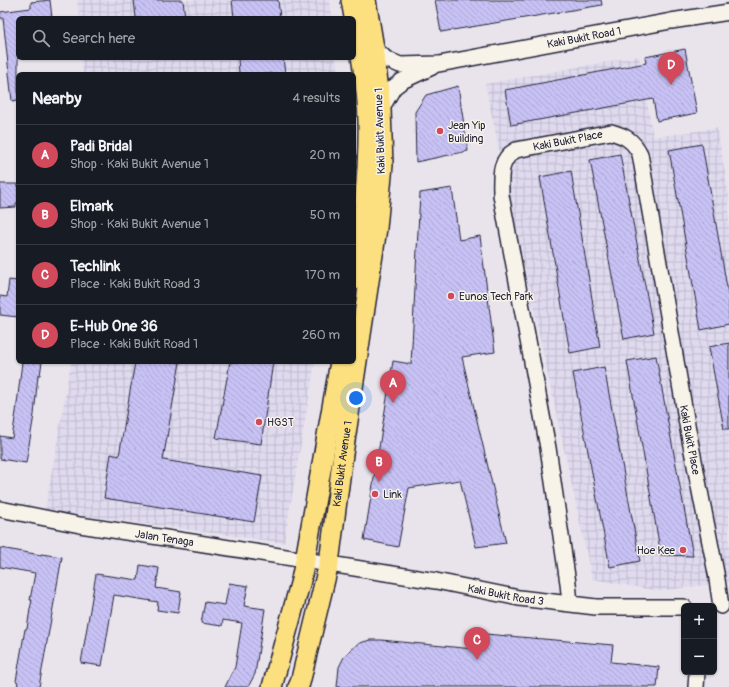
<!DOCTYPE html>
<meta charset="utf-8">
<style>
:root{--surface:#171b24;--page:#20242c;--text:#f1f3f6;--muted:#9ea1a6;--line:#363941;--accent:#d1495b}
body{margin:0;font-family:Pangolin,sans-serif;background:var(--page);color:var(--text)}
.controls{position:absolute;right:12px;bottom:12px;display:grid;overflow:hidden;border-radius:6px;box-shadow:0 1px 3px #0004}
.controls button{width:36px;height:36px;display:grid;place-items:center;padding:0;border:0;border-bottom:1px solid var(--line);background:var(--surface);color:var(--text);font:20px sans-serif}
.you{position:absolute;left:356px;top:398px;width:14px;height:14px;margin:-10px;border:3px solid #fff;border-radius:50%;background:#1a73e8;box-shadow:0 0 0 6px #1a73e833}
.badge{display:grid;place-items:center;width:26px;height:26px;border-radius:50%;background:var(--accent);color:#fff;font-size:13px;font-weight:700}
.pin{position:absolute;translate:-50% -33px;filter:drop-shadow(0 1px 2px #0008)}
.pin::after{content:'';position:absolute;top:21px;width:14px;height:12px;background:inherit;clip-path:polygon(0 0,100% 0,50% 100%)}
.list{margin:0;padding:0;list-style:none}
h2{display:flex;justify-content:space-between;align-items:center;height:52px;margin:0;padding:0 16px;font-size:17px}
h2 small{font-size:13px;font-weight:400;color:var(--muted)}
.list li{display:grid;grid-template-columns:26px 1fr auto;gap:12px;align-items:center;box-sizing:border-box;height:60px;padding:0 16px;border-top:1px solid var(--line)}
.list b{display:block;font-size:15px;white-space:nowrap}
.list p{margin:0;font-size:13px;white-space:nowrap;color:var(--muted)}
.list em{font-size:13px;font-style:normal;color:var(--muted)}
.icon{flex:none;width:22px;height:22px;fill:none;stroke:currentColor;stroke-width:2;stroke-linecap:round;stroke-linejoin:round}
.map{position:relative;flex:none;width:729px;height:687px;overflow:hidden}
.search{position:absolute;background:var(--surface);box-shadow:0 1px 3px #0004;left:16px;top:16px;width:340px;height:44px;display:flex;align-items:center;gap:10px;box-sizing:border-box;padding:0 14px;border-radius:6px;color:var(--muted);font-size:15px}
.panel{position:absolute;background:var(--surface);box-shadow:0 1px 3px #0004;left:16px;top:72px;width:340px;height:292px;border-radius:6px}
.map>svg:first-child{display:block}
.industrial{fill:url(#industrial-grid)}
.building{fill:url(#building-back-hatch);stroke:#22223b}
.lines{fill:none;stroke-linecap:round;stroke-linejoin:round}
.minor-casing{stroke:#22223b;stroke-width:18}
.major-casing{stroke:#22223b;stroke-width:22}
.minor{stroke:#f7f3e8;stroke-width:15}
.major{stroke:#fce080;stroke-width:19}
.poi-dot{fill:#d1495b;stroke:#f7f3e8;stroke-width:1.5}
.labels{text-anchor:middle;dominant-baseline:central;stroke-width:3;stroke-linejoin:round;paint-order:stroke}
.street-label{font-size:11px;fill:#22223b;stroke:#f7f3e8}
.poi-label{font-size:11px;fill:#22223b;stroke:#f7f3e8;text-anchor:start}
</style>
<div class="map">
<svg width="729" height="687" viewBox="0 0 729 687">
<defs>
<pattern id="industrial-grid" width="8" height="8" patternUnits="userSpaceOnUse"><rect width="8" height="8" fill="#dfdaee"/><path d="M0 4h8M4 0v8" fill="none" stroke="#bfbbcd"/></pattern>
<pattern id="building-back-hatch" width="6" height="6" patternUnits="userSpaceOnUse"><rect width="6" height="6" fill="#c7c2f4"/><path d="M-1 5l2 2M0 0l6 6M5-1l2 2" fill="none" stroke="#aba6d2"/></pattern>
</defs>
<rect width="100%" height="100%" fill="#e9e4ec"/>
<filter id="ink" filterUnits="userSpaceOnUse"><feTurbulence type="fractalNoise" baseFrequency=".025" numOctaves="2"/><feDisplacementMap in="SourceGraphic" scale="8" xChannelSelector="R" yChannelSelector="G"/><feConvolveMatrix kernelMatrix="1 2 1 2 8 2 1 2 1" color-interpolation-filters="sRGB"/></filter>
<g filter="url(#ink)">
<path class="industrial" d="M77 0H330L332 18H79Z
M639 56 653 137 717 128 729 196V582L658 591 592 579 485 84Z
M81 58H336L338 74H83Z
M71 362H315L284 543 45 510Z"/>
<path class="building" d="M50 0 52 18H18V100L12 101 3 18H0V12L31 8V2Z
M134 0H183L185 18H136Z
M232 0H278L280 18H234Z
M435 0H601L602 5 441 32Z
M685 49 697 113 657 121 653 99 511 125 505 90 646 63 645 57Z
M238 58H283L285 74H239Z
M458 86 468 151 416 162 415 112 426 95Z
M702 144 729 299V324L701 330 669 150Z
M620 154 654 333 624 339 590 160Z
M571 171 600 347 570 353 540 177Z
M0 184H18V203H16V207L0 208Z
M452 188 459 240 480 236 495 352 462 357 506 543 476 547 460 480 409 488 398 547 364 540 393 361 411 364 420 193Z
M9 280 18 281V317L0 315V296L7 297Z
M729 343V429H724L709 347Z
M656 356 665 406 693 556 661 555 627 361Z
M22 362H42L40 375H38L34 415 26 463 0 459V436L12 438 16 412Z
M135 362H180L163 460 262 476 254 522 104 498 111 454 119 456Z
M230 362H273L261 444 216 438Z
M604 367 640 561 610 567 573 373Z
M0 548 41 555V554L62 557 39 687H17L18 682 16 681 25 629H27L30 609 32 600H30L35 573 0 567Z
M140 565 159 568 156 588 181 592 178 613 157 610 158 602 114 595 102 666 81 663 96 574 138 580Z
M229 583 248 586 244 606 265 609 255 674 248 687H225L235 667 242 623 223 620 222 626 201 623 205 602 225 605Z
M485 634 613 645 611 662 659 667 657 687H337L339 667 344 657 351 649 360 643 370 640H381L484 650Z"/>
<g class="lines">
<defs>
<g id="minor">
<path id="s1" d="M374 48 386 59 400 65 439 64 671 21 729 12"/>
<path d="M381 109 394 87 402 81 432 67"/>
<path id="s2" d="M0 509 80 525 192 542 436 581 519 598 596 607H684"/>
<path id="s3" d="M570 603 568 583 548 448 501 195C501 178 498 160 516 150L611 132C625 136 633 140 640 154L688 430 716 573 721 606"/>
<path d="M696 687 697 672"/>
</g>
<g id="major">
<path d="M351 0C358 40 367 81 368 121 369 174 362 227 354 280"/>
<path d="M272 687 301 580 305 560 340 362"/>
<path id="s4" d="M298 687 300 683 329 563 343 454 377 228 383 165 381 109 374 48 366 0"/>
</g>
</defs>
<use href="#minor" class="minor-casing"/>
<use href="#major" class="major-casing"/>
<use href="#minor" class="minor"/>
<use href="#major" class="major"/>
</g>
</g>
<g class="poi-dot">
<circle cx="440" cy="131" r="4"/>
<circle cx="451" cy="296" r="4"/>
<circle cx="259" cy="422" r="4"/>
<circle cx="375" cy="494" r="4"/>
<circle cx="683" cy="550" r="4"/>
</g>
<g class="labels">
<g class="street-label">
<text stroke="none"><textPath href="#s1" startOffset="218">Kaki Bukit Road 1</textPath></text>
<text transform="translate(380 131) rotate(-92)">Kaki Bukit Avenue 1</text>
<text stroke="none"><textPath href="#s3" startOffset="517">Kaki Bukit Place</textPath></text>
<text stroke="none"><textPath href="#s3" startOffset="889">Kaki Bukit Place</textPath></text>
<text stroke="none"><textPath href="#s4" startOffset="228">Kaki Bukit Avenue 1</textPath></text>
<text stroke="none"><textPath href="#s2" startOffset="167">Jalan Tenaga</textPath></text>
<text stroke="none"><textPath href="#s2" startOffset="513">Kaki Bukit Road 3</textPath></text>
</g>
<g class="poi-label">
<text x="448" y="125">Jean Yip<tspan x="448" dy="13">Building</tspan></text>
<text x="459" y="296">Eunos Tech Park</text>
<text x="267" y="422">HGST</text>
<text x="383" y="494">Link</text>
<text x="675" y="550" text-anchor="end">Hoe Kee</text>
</g>
</g>
</svg>
<div class="controls">
<button>+</button>
<button>−</button>
</div>
<div class="you"></div>
<div class="pin badge" style="left:393px;top:403px">A</div>
<div class="pin badge" style="left:379px;top:482px">B</div>
<div class="pin badge" style="left:477px;top:660px">C</div>
<div class="pin badge" style="left:671px;top:85px">D</div>
<div class="search"><svg class="icon" aria-label="search" viewBox="0 0 24 24"><circle cx="10" cy="10" r="6"/><path d="M15 15l6 6"/></svg>Search here</div>
<section class="panel">
<h2>Nearby<small>4 results</small></h2>
<ul class="list">
<li><span class="badge">A</span><div><b>Padi Bridal</b><p>Shop · Kaki Bukit Avenue 1</p></div><em>20 m</em></li>
<li><span class="badge">B</span><div><b>Elmark</b><p>Shop · Kaki Bukit Avenue 1</p></div><em>50 m</em></li>
<li><span class="badge">C</span><div><b>Techlink</b><p>Place · Kaki Bukit Road 3</p></div><em>170 m</em></li>
<li><span class="badge">D</span><div><b>E-Hub One 36</b><p>Place · Kaki Bukit Road 1</p></div><em>260 m</em></li>
</ul>
</section>
</div>
